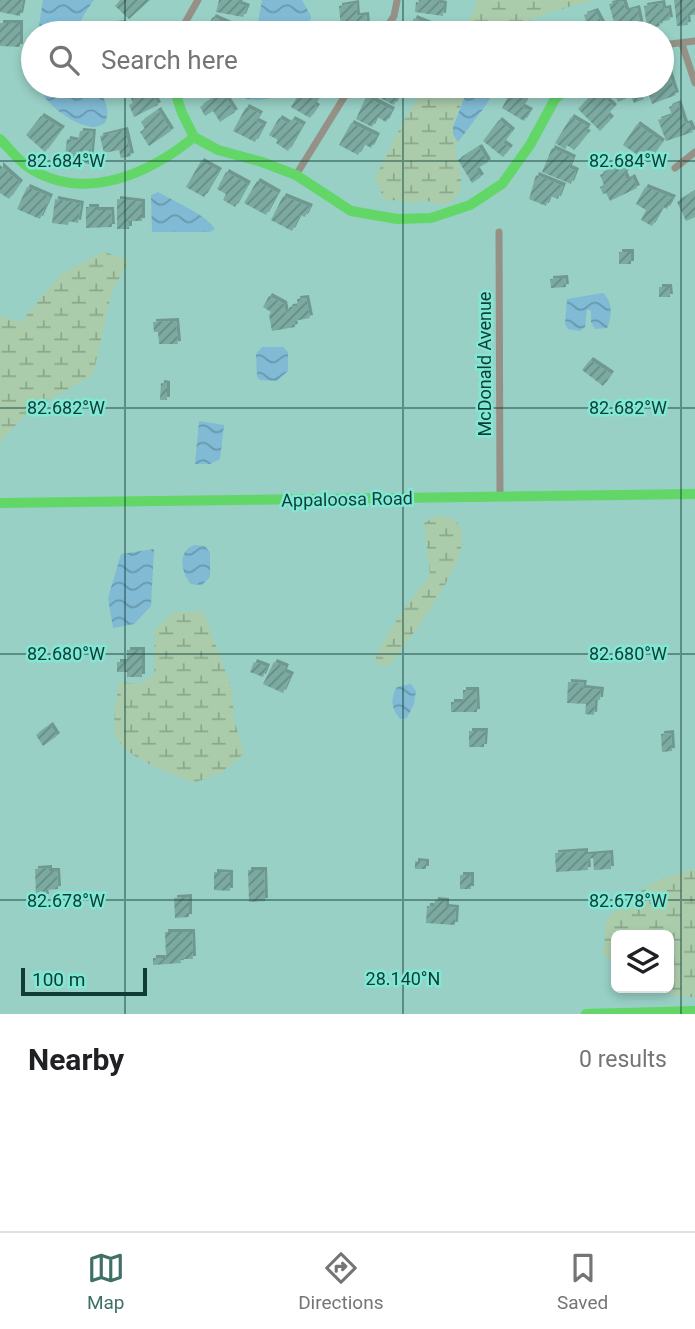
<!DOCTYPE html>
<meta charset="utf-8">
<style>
:root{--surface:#fff;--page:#f2f2f2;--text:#202124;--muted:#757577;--line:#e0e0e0;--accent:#3f7068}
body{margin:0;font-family:Roboto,sans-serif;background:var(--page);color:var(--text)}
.controls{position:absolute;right:21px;bottom:21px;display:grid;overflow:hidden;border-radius:10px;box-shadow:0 4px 10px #0003}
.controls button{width:63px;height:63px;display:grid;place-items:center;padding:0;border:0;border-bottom:2px solid var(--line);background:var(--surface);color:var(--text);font:35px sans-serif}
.scale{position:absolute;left:21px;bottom:18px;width:126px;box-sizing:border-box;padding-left:7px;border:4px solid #0f3d36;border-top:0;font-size:19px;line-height:24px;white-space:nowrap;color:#0f3d36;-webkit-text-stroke:5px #80e8d4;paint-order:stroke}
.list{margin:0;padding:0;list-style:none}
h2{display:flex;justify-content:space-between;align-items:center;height:91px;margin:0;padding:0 28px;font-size:30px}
h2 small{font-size:23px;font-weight:400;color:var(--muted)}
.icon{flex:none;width:38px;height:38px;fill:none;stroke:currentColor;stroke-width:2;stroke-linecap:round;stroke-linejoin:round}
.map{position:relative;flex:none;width:695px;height:1014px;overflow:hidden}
.search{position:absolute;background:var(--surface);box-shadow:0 4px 10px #0003;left:21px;right:21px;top:21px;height:77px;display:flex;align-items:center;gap:18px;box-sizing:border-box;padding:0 24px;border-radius:38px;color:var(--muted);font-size:26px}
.sheet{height:217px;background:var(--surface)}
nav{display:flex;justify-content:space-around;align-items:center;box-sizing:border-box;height:98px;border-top:2px solid var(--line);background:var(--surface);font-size:19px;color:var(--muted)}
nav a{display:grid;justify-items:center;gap:4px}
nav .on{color:var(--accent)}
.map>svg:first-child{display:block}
.wetland{fill:url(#wetland-marsh)}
.water{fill:url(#water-waves)}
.building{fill:url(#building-hatch);filter:url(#shadow)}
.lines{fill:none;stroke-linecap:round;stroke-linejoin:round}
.street{stroke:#959186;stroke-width:7}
.fast{stroke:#63d668;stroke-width:10}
.ticks{fill:none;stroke:#0f3d36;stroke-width:2;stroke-opacity:0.45}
.labels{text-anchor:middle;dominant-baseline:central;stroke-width:5;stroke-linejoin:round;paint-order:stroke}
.street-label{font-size:18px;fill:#0f3d36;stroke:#80e8d4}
.ticks-label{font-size:18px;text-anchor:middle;fill:#0f3d36;stroke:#80e8d4;stroke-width:5;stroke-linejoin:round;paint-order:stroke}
</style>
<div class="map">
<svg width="695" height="1014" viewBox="0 0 695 1014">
<defs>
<pattern id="wetland-marsh" width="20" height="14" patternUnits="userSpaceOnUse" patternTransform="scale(1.75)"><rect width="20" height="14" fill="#abccab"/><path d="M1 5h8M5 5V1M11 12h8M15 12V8" fill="none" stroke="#8aa78c"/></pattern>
<pattern id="water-waves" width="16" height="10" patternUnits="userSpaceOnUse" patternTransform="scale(1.75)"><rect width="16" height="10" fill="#80bad4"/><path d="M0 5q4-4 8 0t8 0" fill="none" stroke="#6798ad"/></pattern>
<pattern id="building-hatch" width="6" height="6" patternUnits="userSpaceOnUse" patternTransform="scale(1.75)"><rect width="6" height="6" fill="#7caaa1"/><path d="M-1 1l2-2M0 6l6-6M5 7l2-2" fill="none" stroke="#648c84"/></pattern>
<filter id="shadow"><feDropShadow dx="3" dy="-3" stdDeviation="0" flood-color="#0004"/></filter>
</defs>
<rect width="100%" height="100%" fill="#98d0c5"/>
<path class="wetland" d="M476 0H593L547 13 514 27 505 22 487 28 483 33H460L475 10Z
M426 86H469L457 114 453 134 458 142 455 148C455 159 462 170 461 181 460 203 444 210 426 200L414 203 384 199 375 178 404 120Z
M104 252 129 260 111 294 93 375 29 411 0 442V316L21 322 61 274Z
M439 515 456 520C458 524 462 531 462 535 466 566 409 640 390 665L380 666 375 660C388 628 409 602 430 575L424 523Z
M203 611 231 686 235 723 244 753 222 773 193 783C173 773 125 759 117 738 111 721 117 699 119 682L139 684 154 675 155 630 174 612Z
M695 869V997H680L652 988H669V935H616V965L603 954 607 919C635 893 656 877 695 869Z"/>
<path class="water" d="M43 0H94C87 10 78 21 79 33H38Z
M262 0H302L311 16 308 33H256Z
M530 20 539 25V33H483L497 21 514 27Z
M40 86H96C104 98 111 108 105 123 103 124 96 127 94 127 75 126 43 104 40 86Z
M237 86H282C273 101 261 101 246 99Z
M469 86H497L486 105 458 142 453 134V127Z
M158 192C173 201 207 215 215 229L210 232H152L151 195Z
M603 293C613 301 612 318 607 328L595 329 591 322V311L587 309 585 327 580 331 568 329 565 324 567 299Z
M262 347H283L288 352V371L277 381 260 380 257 377 256 354Z
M199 421 224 425 220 459 210 464H195Z
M194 545 205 546 210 553V577L202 585 191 584C181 572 177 552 194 545Z
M154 549 151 606 134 624 113 628 108 598 121 554Z
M411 684 416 691 414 704 407 718 400 719C391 708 390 699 397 687Z"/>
<path class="building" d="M0 0H23L20 16 0 12Z
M120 0H150L129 19 115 6Z
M219 0H241L239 4 247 7 243 17 216 12Z
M420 0H440L439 3 444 4 443 16 415 12 416 2 420 3Z
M674 0H695V15H687L688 25 677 26Z
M623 1 626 11 637 8 641 27 617 33 609 4Z
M356 3 357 16 366 15 367 26 341 29 339 6Z
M662 3 663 9 668 8 670 20 659 22 660 26 647 28 644 6Z
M595 11 607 33H579L578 30 587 25 584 15Z
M213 17 233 26 229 33H203Z
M414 18 431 25 428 33H405L406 30 409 31Z
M0 23H20V47L0 46Z
M123 23 124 33H104L103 25Z
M666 64 676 95 652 104 646 86H662V65Z
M141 86H145L147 91 150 89 158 105 134 117 129 105 133 103 128 92Z
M383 86H403L394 105 378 97Z
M514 86 529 95 522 107 530 111 524 121 502 108Z
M612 86H638L644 99 634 103 631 96 618 102Z
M303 87 319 96 314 105 317 107 310 118 291 107Z
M596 90 614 107 607 115 611 119 600 131 578 109Z
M224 95 235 112 220 122 213 111 205 116 200 107 216 96 218 98Z
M366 97 392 110 386 122 377 117 372 127 356 119Z
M678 103 685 124 689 123 693 132 666 141 658 120 672 115 669 107Z
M246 107 260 114 256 121 264 125 255 142 233 131Z
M158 110 171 131 149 146 140 132 145 129 141 122Z
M41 116 62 129 45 152 26 135Z
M571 117 588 127 585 132 588 133 574 150 567 145 565 149 555 143Z
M279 118 289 124 292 119 303 125 288 151 276 143 278 140 269 135Z
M499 120 512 131 503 143 510 148 503 157 483 141Z
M351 123 377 136 371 148 364 144 358 155 339 145Z
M637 124 662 142 648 162 623 145Z
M125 130 131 156 121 158 119 150 104 153 100 136Z
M80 131 93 132 90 164 72 161 73 156 65 155 67 139 78 141Z
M479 147 488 162 476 169 481 177 472 183 458 160Z
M552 148 573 158 569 168 576 171 571 184 542 172Z
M201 161 219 171 204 197 186 187Z
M624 163 628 171 624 174 627 180 632 177 637 188 610 201 606 193 603 194 600 187 604 185 600 175Z
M0 165 20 183 9 199 0 193Z
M226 172 248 184 235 207 223 200 226 194 217 189Z
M536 175 563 186 558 199 550 196 546 206 529 199Z
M257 181 278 193 266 215 244 203Z
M27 187 50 197 40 219 17 209Z
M645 187 673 198 667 209 663 207 652 226 641 220 646 210 636 204Z
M695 191V217L686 221 677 202Z
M283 196 310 207 305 217 300 215 292 231 271 220Z
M55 199 81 204 78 223 69 221 68 225 52 223Z
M117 199 142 202V221H129V229H117Z
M86 207H96V210H111L112 227 86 228Z
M619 252H631V264H619Z
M565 278 566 287 551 288 550 279Z
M659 287H669L670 297H659Z
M269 296 284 304 286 314 290 307 298 306 297 299 306 298 310 318 294 321 295 327 272 331 269 315 271 312 263 307Z
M176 321 178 344H159L158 332H154L153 322Z
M590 360 611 374 603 386 582 370Z
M161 383 167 384V400H160Z
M127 650H142V677H127V672H117V662H127Z
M254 662 267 667 263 677 250 672Z
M274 662 286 667 284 672 291 675 283 693 263 684Z
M568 682 584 683 583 688 601 690 600 700H595L594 715 585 714 586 704 567 703Z
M463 690H476L477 712H451V702H463Z
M50 725 57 736 43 746 36 735Z
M469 731H485L484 747H469Z
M671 733 672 751 662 752 661 734Z
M585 851V855L610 853 611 869 594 870 593 858 587 859 588 870 556 872 555 853Z
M415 861 426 862V869H415Z
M49 868V871H57L58 889 45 890 46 897 36 898 35 869Z
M248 870H264L265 901 249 902Z
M214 872 230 873V891L214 890Z
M460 875H471V889H460Z
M189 897V917L175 918 174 898Z
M435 900 446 901V907L456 908 455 925 426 923 427 906H434Z
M165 932H192L193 959H180L181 963 153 965V958H166Z"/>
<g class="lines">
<path class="street" d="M176 33 182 28 198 0
M383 33 394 16 397 1
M682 44 695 83
M662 45 695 41
M675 168 695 152
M296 175 351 86
M499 232 500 496"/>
<path class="fast" d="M173 86 182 113 194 137 218 150 262 162 296 175 351 211 397 219 431 218 470 205 502 184 530 145 555 99 570 86
M0 139C10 149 19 162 31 169 86 202 149 174 194 137
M0 503 695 494
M586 1014 695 1011"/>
</g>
<path class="ticks" d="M125 0V33M403 0V33M681 0V1014M125 86V1014M403 86V1014M0 161H695M0 408H695M0 654H695M0 900H695"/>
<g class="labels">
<g class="street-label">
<text transform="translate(484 364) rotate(-90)">McDonald Avenue</text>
<text transform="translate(347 499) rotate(-1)">Appaloosa Road</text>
</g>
</g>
<g class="ticks-label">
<text x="628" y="167">82.684°W</text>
<text x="66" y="167">82.684°W</text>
<text x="628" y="414">82.682°W</text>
<text x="66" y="414">82.682°W</text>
<text x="628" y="660">82.680°W</text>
<text x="66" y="660">82.680°W</text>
<text x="66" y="907">82.678°W</text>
<text x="628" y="907">82.678°W</text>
<text x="403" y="985">28.140°N</text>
</g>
</svg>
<div class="controls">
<button><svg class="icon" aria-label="layers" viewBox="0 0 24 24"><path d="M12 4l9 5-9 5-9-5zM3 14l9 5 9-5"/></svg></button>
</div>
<div class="scale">100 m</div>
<div class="search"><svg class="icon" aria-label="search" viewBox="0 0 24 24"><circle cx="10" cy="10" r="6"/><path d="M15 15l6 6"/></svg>Search here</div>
</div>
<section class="sheet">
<h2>Nearby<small>0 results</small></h2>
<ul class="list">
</ul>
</section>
<nav>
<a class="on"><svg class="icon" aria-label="map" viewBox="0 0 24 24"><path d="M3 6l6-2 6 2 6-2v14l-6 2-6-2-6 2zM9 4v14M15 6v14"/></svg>Map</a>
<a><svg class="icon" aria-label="directions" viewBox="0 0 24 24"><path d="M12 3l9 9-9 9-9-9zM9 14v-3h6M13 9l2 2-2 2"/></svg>Directions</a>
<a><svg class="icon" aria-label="saved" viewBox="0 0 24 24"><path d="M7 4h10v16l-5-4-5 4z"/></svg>Saved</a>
</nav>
